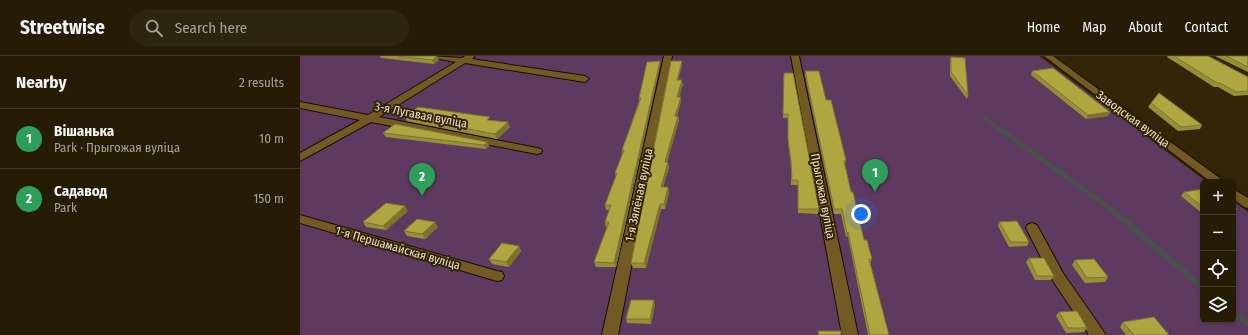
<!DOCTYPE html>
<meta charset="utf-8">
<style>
:root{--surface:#261c06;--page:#2e2510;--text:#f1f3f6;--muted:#a4a19b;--line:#423a28;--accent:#8c9099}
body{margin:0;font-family:"Fira Sans Condensed",sans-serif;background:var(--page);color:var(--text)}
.controls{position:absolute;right:12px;bottom:12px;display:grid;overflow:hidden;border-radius:6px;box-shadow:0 2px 6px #0003}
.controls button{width:36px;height:36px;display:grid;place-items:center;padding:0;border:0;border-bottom:1px solid var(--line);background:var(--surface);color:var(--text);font:20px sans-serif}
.you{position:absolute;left:561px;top:158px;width:14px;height:14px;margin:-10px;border:3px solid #fff;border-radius:50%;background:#1a73e8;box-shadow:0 0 0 6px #1a73e833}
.badge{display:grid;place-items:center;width:26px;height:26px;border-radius:50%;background:var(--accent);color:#fff;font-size:13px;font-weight:700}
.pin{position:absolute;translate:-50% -33px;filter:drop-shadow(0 1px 2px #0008)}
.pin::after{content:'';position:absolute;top:21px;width:14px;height:12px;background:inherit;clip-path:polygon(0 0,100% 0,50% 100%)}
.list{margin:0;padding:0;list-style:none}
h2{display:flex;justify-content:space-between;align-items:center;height:52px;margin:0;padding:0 16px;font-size:17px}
h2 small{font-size:13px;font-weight:400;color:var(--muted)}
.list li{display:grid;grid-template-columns:26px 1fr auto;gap:12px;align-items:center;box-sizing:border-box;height:60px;padding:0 16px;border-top:1px solid var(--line)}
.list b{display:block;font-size:15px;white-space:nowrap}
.list p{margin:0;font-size:13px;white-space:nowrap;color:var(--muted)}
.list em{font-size:13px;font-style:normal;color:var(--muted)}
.icon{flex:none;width:22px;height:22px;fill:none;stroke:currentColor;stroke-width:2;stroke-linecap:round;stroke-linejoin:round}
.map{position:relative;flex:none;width:948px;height:279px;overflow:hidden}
header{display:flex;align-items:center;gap:24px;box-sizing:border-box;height:56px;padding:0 20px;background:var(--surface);border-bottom:1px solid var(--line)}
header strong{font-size:19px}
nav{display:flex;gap:22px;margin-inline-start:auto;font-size:14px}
.search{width:280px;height:36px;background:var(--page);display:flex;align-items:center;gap:10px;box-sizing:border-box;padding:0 14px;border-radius:22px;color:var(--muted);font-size:15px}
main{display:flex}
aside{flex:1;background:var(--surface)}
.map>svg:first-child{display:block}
.green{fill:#5e3a61}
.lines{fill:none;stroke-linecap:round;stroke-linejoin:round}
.stream-far2{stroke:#49504a;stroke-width:4}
.stream-far1{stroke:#49504a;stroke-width:5}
.stream{stroke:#49504a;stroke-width:6}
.minor-casing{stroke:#160f01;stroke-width:2}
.minor{fill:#735a25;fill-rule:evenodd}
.wall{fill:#968f38}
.shaded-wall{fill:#7a742e}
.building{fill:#afa641;stroke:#7a742e}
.labels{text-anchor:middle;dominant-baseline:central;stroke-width:4;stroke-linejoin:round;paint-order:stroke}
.street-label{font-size:12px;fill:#eddfc4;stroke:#322508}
</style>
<header>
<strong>Streetwise</strong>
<div class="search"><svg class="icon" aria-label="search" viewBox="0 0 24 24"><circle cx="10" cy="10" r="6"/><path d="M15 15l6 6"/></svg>Search here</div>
<nav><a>Home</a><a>Map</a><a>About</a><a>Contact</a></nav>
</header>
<main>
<aside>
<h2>Nearby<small>2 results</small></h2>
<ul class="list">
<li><span class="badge" style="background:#2e9e5b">1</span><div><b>Вішанька</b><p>Park · Прыгожая вуліца</p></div><em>10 m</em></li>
<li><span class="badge" style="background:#2e9e5b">2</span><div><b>Садавод</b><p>Park</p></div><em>150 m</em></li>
</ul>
</aside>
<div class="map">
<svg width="948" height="279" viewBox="0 0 948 279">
<rect width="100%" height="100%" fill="#322508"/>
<path class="green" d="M0 0H739L907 126H903V264H933V145L948 156V279H0Z"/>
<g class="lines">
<path class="stream-far2" d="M685 62 702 75"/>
<path class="stream-far1" d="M701 74 808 151 826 166"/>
<path class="stream" d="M825 165 903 232
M933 256 948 268"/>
<defs>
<path id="minor" d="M130 0 162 2 165 0H175L172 3 285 20 289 23 285 26 165 7 79 61 237 92 241 93 242 95 241 97 237 98 71 66 0 105V97L60 64 0 52V46L68 59 156 6 134 2Z
M364 0H372L318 279H302Z
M491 0H499L558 279H542Z
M744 0H753L925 126H911Z
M933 133 948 142V152L944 151 933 143Z
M0 159 197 215 202 216 204 220 202 224 197 225 0 167Z
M732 167 737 169 763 217 806 279H789L753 225 726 172 727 169Z"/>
</defs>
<use href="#minor" class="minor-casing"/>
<use href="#minor" class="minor"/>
</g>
<path class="wall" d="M80 0H135L137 1 139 4 134 8 81 2Z
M868 0H908L948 21V39L934 40 918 31H914L867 1Z
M915 0H948V16Z
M651 1 668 39 667 43 650 20V5Z
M382 5V9L378 24 383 28 379 41 381 45 377 60H378L379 64 367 106 369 111 363 131H368L369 136 365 153H361L346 212H333L331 207Z
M360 9 316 211H296L294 206 308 171H306L305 166 310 154H306L305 149 316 121 315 117 322 98V94L339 45V42Z
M505 15 526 44 546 104 545 109 551 136 564 184 572 203 570 207 589 279H568L548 181H546L541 158H534L505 19Z
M732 15 810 56 808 60 786 63 731 19Z
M484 17 519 153 518 158 498 157V129H491V110L488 87V62H483Z
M851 47 902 69 900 73 878 75 848 51Z
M105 61 192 64 210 71 197 83 107 65Z
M83 77 187 86 189 90 186 93 86 81Z
M903 133V158L881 140 884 136Z
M108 155 86 174 66 171 63 166Z
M699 166 729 186 727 190 709 191 698 170Z
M138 171 125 183 107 180 104 175Z
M219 190 221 195 209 211 192 208 189 203Z
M729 202 754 220 751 224H735L726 206Z
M775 204 808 221 805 226 785 227 772 209Z
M355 249 351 268 327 267 326 263Z
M759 256 787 272 784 276 766 277 756 260Z
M823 266 869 279H826L820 271Z"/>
<path class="shaded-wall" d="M137 1 139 4 134 8 132 4Z
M360 5V9L316 211 314 207Z
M382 5V9L377 28V24Z
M382 24 383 28 378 45 377 41Z
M381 41V45L376 64 375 60Z
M810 56 808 60 786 63 788 59Z
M378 60 379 64 366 111 365 106Z
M208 66 210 71 197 83 195 78Z
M187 86 189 90 186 93 184 89Z
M368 106 369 111 362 136 361 131Z
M368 131 369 136 365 153 364 148Z
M360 148 361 153 346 212 344 207Z
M105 150 108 155 86 174 83 170Z
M937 153 934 157 933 158V154Z
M135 166 138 171 125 183 122 178Z
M548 176V181H546L547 177Z
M219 190 221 195 209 211 206 206Z
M354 244 355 249 351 268 350 263Z"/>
<path class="building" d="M98 0H135L137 1 132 4Z
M874 0H908L948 21V35L936 36 920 27H917Z
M926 0H948V11Z
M651 1 665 2 668 39 651 16Z
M360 5 314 207 294 206 309 166H305L311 149H305L317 117H315L324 94H322L341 42H339L347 6Z
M371 5H382L377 24H382L377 41H381L375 60H378L365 106H368L361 131H368L364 148H360L344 207H331Z
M753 12 810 56 788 59 732 15Z
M505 15H519L526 44H531L546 104 544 105 551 136H553L564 184H567L572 203H569L589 279H570L548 176 547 177 542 153H534Z
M484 17H493L519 153H498V124H492L491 105 488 82V58H483Z
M859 37 902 69 881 71 851 47Z
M118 51 190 61 187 64 208 66 195 78 105 61Z
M95 68 187 86 184 89 83 77Z
M903 133V151L884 136Z
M86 147 105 150 83 170 63 166Z
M933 150 937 153 933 154Z
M117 163 135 166 122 178 104 175Z
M717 165 729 186H711L699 166Z
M202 187 219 190 206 206 189 203Z
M729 202H744L754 220H737Z
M794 203 808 221 787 222 775 204Z
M331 244H354L350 263H326Z
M777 255 787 272H768L759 256Z
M854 261 869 279H834L823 266Z
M518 275H541V279H519Z"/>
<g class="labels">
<g class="street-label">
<text transform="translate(121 59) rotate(11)">3-я Лугавая вуліца</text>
<text transform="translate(833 63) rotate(36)">Заводская вуліца</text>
<text transform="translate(339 139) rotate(-78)">1-я Зялёная вуліца</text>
<text transform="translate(523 140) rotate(79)">Прыгожая вуліца</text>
<text transform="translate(98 192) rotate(16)">1-я Першамайская вуліца</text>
</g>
</g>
</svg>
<div class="controls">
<button>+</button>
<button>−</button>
<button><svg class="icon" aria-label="locate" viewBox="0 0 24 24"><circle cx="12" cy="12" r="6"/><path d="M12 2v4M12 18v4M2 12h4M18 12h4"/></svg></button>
<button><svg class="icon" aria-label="layers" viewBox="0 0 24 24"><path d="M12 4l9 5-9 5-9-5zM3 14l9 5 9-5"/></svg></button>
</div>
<div class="you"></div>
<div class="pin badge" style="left:575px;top:136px;background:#2e9e5b">1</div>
<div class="pin badge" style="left:122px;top:140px;background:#2e9e5b">2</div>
</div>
</main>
